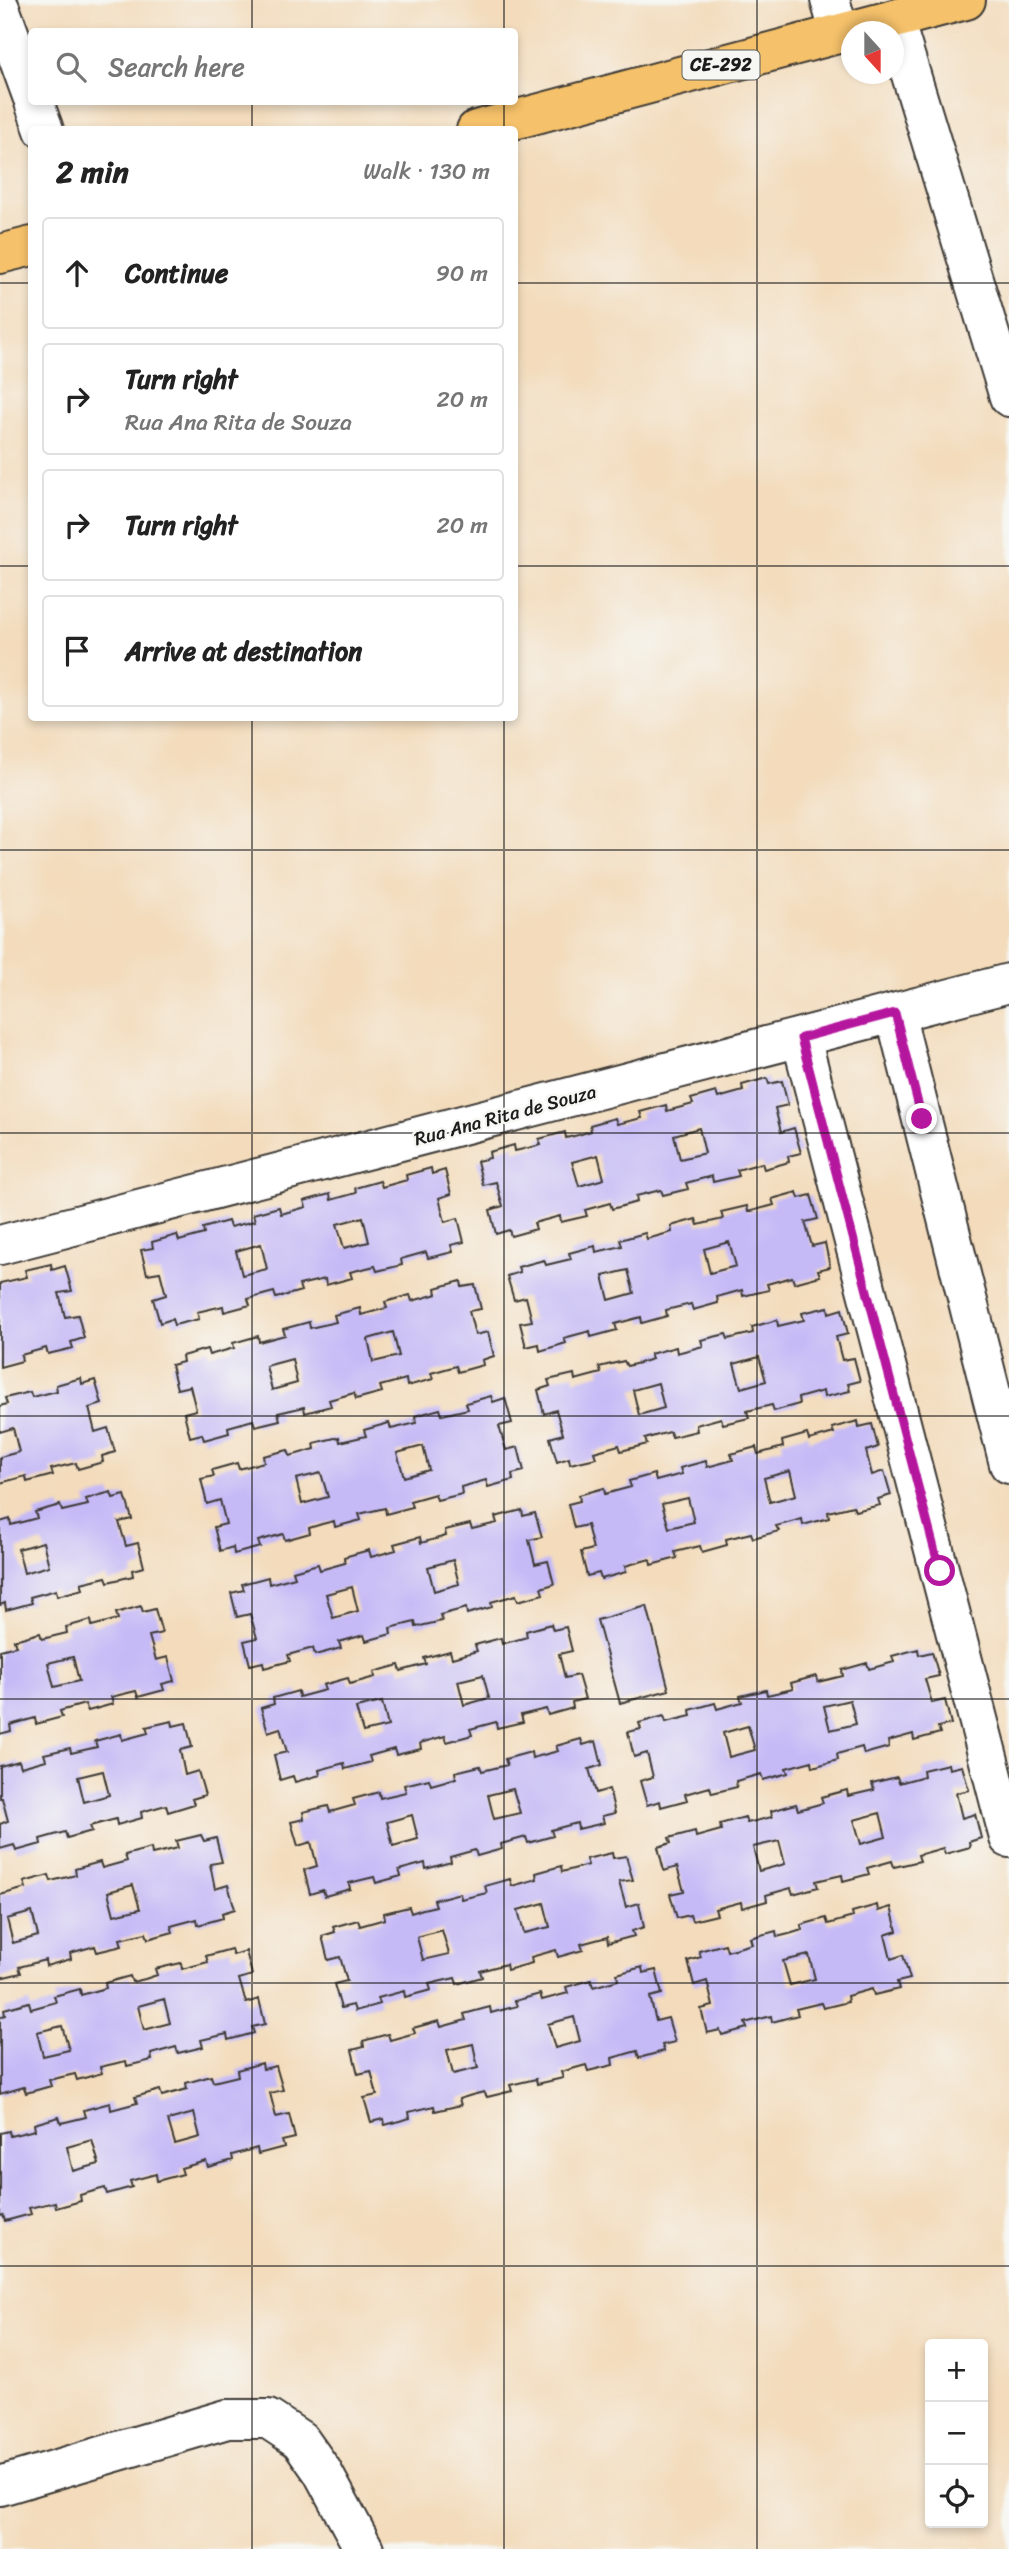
<!DOCTYPE html>
<meta charset="utf-8">
<style>
:root{--surface:#fff;--page:#f6f6f6;--text:#222;--muted:#767676;--line:#e0e0e0}
body{margin:0;font-family:Sriracha,sans-serif;background:var(--page);color:var(--text)}
.controls{position:absolute;right:21px;bottom:21px;display:grid;overflow:hidden;border-radius:7px;box-shadow:0 4px 10px #0003}
.controls button{width:63px;height:63px;display:grid;place-items:center;padding:0;border:0;border-bottom:2px solid var(--line);background:var(--surface);color:var(--text);font:35px sans-serif}
.compass{position:absolute;left:841px;top:21px;width:63px;height:63px;border-radius:50%;background:var(--surface);box-shadow:0 4px 10px #0003;rotate:159deg}
.stop{position:absolute;width:21px;height:21px;margin:-16px;border:5px solid #b5179e;border-radius:50%;background:#fff}
.stop.end{background:#b5179e;border-color:#fff;box-shadow:0 2px 7px #0008}
.list{margin:0;padding:0;list-style:none}
h2{display:flex;justify-content:space-between;align-items:center;height:91px;margin:0;padding:0 28px;font-size:30px}
h2 small{font-size:23px;font-weight:400;color:var(--muted)}
.list li{display:grid;grid-template-columns:46px 1fr auto;gap:21px;align-items:center;box-sizing:border-box;height:112px;margin:0 14px 14px;padding:0 14px;border:2px solid var(--line);border-radius:7px}
.list b{display:block;font-size:26px;white-space:nowrap}
.list p{margin:0;font-size:23px;white-space:nowrap;color:var(--muted)}
.list em{font-size:23px;font-style:normal;color:var(--muted)}
.icon{flex:none;width:38px;height:38px;fill:none;stroke:currentColor;stroke-width:2;stroke-linecap:round;stroke-linejoin:round}
.map{position:relative;flex:none;width:1009px;height:2549px;overflow:hidden}
.search{position:absolute;background:var(--surface);box-shadow:0 4px 10px #0003;left:28px;top:28px;width:490px;height:77px;display:flex;align-items:center;gap:18px;box-sizing:border-box;padding:0 24px;border-radius:7px;color:var(--muted);font-size:26px}
.panel{position:absolute;background:var(--surface);box-shadow:0 4px 10px #0003;left:28px;top:126px;width:490px;height:595px;border-radius:7px}
.map>svg:first-child{display:block}
.building{fill:#c5b9f6;fill-rule:evenodd}
.lines{fill:none;stroke-linecap:round;stroke-linejoin:round}
.minor-casing{stroke:#3c3934;stroke-width:42}
.primary-casing{stroke:#3c3934;stroke-width:42}
.minor{stroke:#fff;stroke-width:38}
.primary{stroke:#f5c16b;stroke-width:38}
.route{stroke:#b5179e;stroke-width:9}
.grid{fill:none;stroke:#1c1c1c;stroke-width:2;stroke-opacity:0.55}
.labels{text-anchor:middle;dominant-baseline:central;stroke-width:5;stroke-linejoin:round;paint-order:stroke}
.shield{fill:#f6f6f2;stroke:#5d5d5c;stroke-width:2}
.shield-label{font-size:18px;font-weight:bold;fill:#1c1c1c}
.street-label{font-size:19px;fill:#1c1c1c;stroke:#f6f6f2}
</style>
<div class="map">
<svg width="1009" height="2549" viewBox="0 0 1009 2549">
<rect width="100%" height="100%" fill="#f6f6f2"/>
<filter id="ink" filterUnits="userSpaceOnUse"><feTurbulence type="fractalNoise" baseFrequency=".0143" numOctaves="2"/><feDisplacementMap in="SourceGraphic" scale="14" xChannelSelector="R" yChannelSelector="G"/><feConvolveMatrix kernelMatrix="1 2 1 2 8 2 1 2 1" color-interpolation-filters="sRGB"/></filter>
<filter id="wash" filterUnits="userSpaceOnUse"><feTurbulence type="fractalNoise" baseFrequency=".00686" numOctaves="4" result="noise"/><feDisplacementMap in="SourceGraphic" scale="28" xChannelSelector="R" yChannelSelector="G"/><feGaussianBlur stdDeviation="1.57" result="paint"/><feColorMatrix in="noise" values="0 0 0 0 0 0 0 0 0 0 0 0 0 0 0 0 0 1.4 0 .05"/><feComposite in="paint" operator="in"/></filter>
<g filter="url(#wash)">
<rect width="100%" height="100%" fill="#f3dbbb"/>
<g id="blocks">
<path class="building" d="M767 1078 769 1084 782 1081 788 1105 775 1108 781 1132 794 1128 801 1153 788 1156 789 1162 764 1169 762 1163 737 1170 739 1176 713 1182 712 1176 686 1183 688 1189 663 1195 661 1190 636 1196 637 1202 612 1209 610 1203 585 1210 587 1216 561 1222 560 1216 534 1223 536 1229 511 1236 509 1230 496 1234 490 1210 503 1206 496 1182 483 1185 477 1161 490 1158 489 1152 514 1145 515 1151 541 1145 539 1139 565 1132 566 1138 578 1135 591 1131 590 1125 615 1118 617 1124 642 1118 640 1112 666 1105 667 1111 693 1104 691 1099 716 1092 718 1098 743 1091 742 1085ZM699 1128 705 1153 680 1159 674 1135ZM598 1155 604 1179 579 1186 572 1162Z
M431 1168 432 1174 445 1170 451 1194 439 1198 445 1222 458 1218 464 1242 451 1245 453 1252 428 1258 426 1252 401 1259 402 1265 377 1271 375 1266 350 1272 352 1278 326 1285 325 1279 299 1285 301 1291 276 1298 274 1292 248 1299 250 1305 224 1312 223 1306 197 1312 199 1319 174 1325 172 1319 160 1323 153 1299 166 1295 160 1272 147 1274 141 1250 153 1248 152 1242 177 1235 179 1241 204 1234 203 1228 228 1221 230 1227 242 1224 255 1221 253 1214 279 1207 281 1214 306 1207 304 1201 330 1194 331 1200 356 1193 355 1188 380 1181 382 1187 407 1180 406 1175ZM363 1217 369 1242 344 1248 337 1224ZM261 1244 267 1269 242 1275 236 1251Z
M797 1192 799 1198 811 1195 818 1219 805 1222 812 1246 825 1243 830 1267 818 1270 820 1276 794 1283 792 1277 767 1284 769 1290 743 1296 742 1290 717 1297 718 1303 693 1310 691 1304 666 1310 667 1316 642 1323 641 1317 615 1324 617 1330 591 1337 590 1331 564 1338 566 1343 540 1351 539 1344 526 1347 520 1323 532 1321 526 1297 514 1300 507 1276 520 1272 518 1267 544 1260 546 1265 571 1259 569 1253 595 1246 596 1252 622 1246 620 1240 645 1233 647 1239 672 1232 671 1226 696 1219 698 1225 710 1222 723 1219 721 1212 747 1206 748 1212 774 1205 772 1199ZM729 1242 736 1266 710 1273 704 1249ZM628 1270 634 1293 609 1300 603 1276Z
M51 1264 52 1270 65 1266 72 1291 59 1293 65 1317 78 1315 84 1338 71 1342 73 1348 48 1354 46 1348 21 1355 22 1361 0 1367V1283L27 1277 25 1270Z
M461 1281 462 1287 475 1285 481 1309 469 1311 475 1335 488 1332 494 1356 482 1360 483 1365 458 1372 456 1366 431 1373 433 1379 407 1386 406 1379 380 1386 382 1392 356 1399 354 1393 329 1400 331 1406 305 1413 304 1407 278 1413 280 1420 255 1426 253 1420 228 1427 229 1433 204 1440 202 1434 190 1437 184 1413 196 1410 190 1386 177 1389 171 1365 183 1362 182 1356 207 1349 209 1355 234 1348 233 1343 258 1336 259 1342 285 1335 283 1329 309 1322 310 1328 336 1322 334 1315 360 1308 361 1315 387 1308 385 1302 410 1295 412 1301 437 1294 436 1288ZM393 1332 399 1356 373 1362 368 1339ZM292 1359 297 1383 272 1390 266 1366Z
M828 1307 829 1313 842 1309 848 1334 836 1337 842 1360 854 1358 860 1381 848 1384 850 1391 824 1397 823 1391 798 1398 799 1404 774 1411 772 1405 747 1411 749 1418 723 1424 721 1418 696 1425 697 1431 672 1437 670 1432 658 1435 645 1439 647 1444 621 1451 619 1445 594 1452 596 1458 570 1464 569 1458 557 1462 550 1438 563 1434 556 1410 544 1414 538 1390 550 1386 548 1380 574 1374 575 1380 601 1373 599 1367 624 1361 627 1366 639 1363 652 1359 650 1354 676 1347 677 1353 703 1346 701 1340 726 1334 728 1339 740 1336 753 1333 752 1327 777 1320 778 1326 804 1320 802 1313ZM759 1357 766 1381 741 1388 734 1364ZM658 1383 664 1408 639 1415 633 1390Z
M81 1378 82 1384 95 1380 102 1404 89 1408 95 1432 108 1428 115 1452 102 1456 103 1462 78 1469 76 1463 51 1469 53 1475 27 1482 26 1476 0 1483V1457L19 1452 13 1428 0 1432V1406L7 1404 5 1398 30 1392 32 1397 57 1391 56 1385Z
M491 1396 493 1402 505 1398 512 1423 499 1426 506 1450 518 1447 524 1471 512 1474 513 1480 488 1487 486 1480 461 1487 462 1494 437 1500 435 1494 410 1501 412 1507 386 1514 385 1508 359 1514 361 1520 335 1527 334 1521 322 1524 309 1528 310 1533 285 1540 283 1534 258 1541 260 1547 234 1554 233 1547 220 1551 214 1527 226 1524 220 1500 207 1504 201 1479 214 1476 212 1470 237 1463 239 1469 264 1462 263 1456 288 1450 290 1456 315 1449 314 1443 339 1437 340 1442 366 1436 364 1430 389 1423 391 1429 404 1426 416 1423 415 1416 440 1409 442 1415 468 1409 466 1403ZM423 1446 429 1470 404 1477 397 1453ZM321 1473 328 1497 302 1504 296 1479Z
M858 1421 859 1427 872 1424 878 1447 866 1451 872 1475 884 1471 891 1495 878 1499 880 1505 855 1511 853 1506 828 1512 829 1518 803 1525 802 1519 776 1526 779 1531 753 1538 751 1533 726 1539 727 1545 702 1552 700 1546 675 1552 677 1558 651 1565 650 1559 625 1566 626 1572 601 1579 599 1573 587 1576 581 1552 593 1549 587 1525 574 1528 568 1504 580 1501 579 1495 604 1488 605 1494 631 1487 629 1481 654 1474 656 1481 682 1474 680 1468 706 1461 707 1467 733 1460 731 1454 756 1447 758 1454 783 1447 782 1441 807 1434 809 1440 834 1433 832 1428ZM790 1471 796 1495 770 1502 764 1478ZM688 1498 694 1522 669 1528 662 1504Z
M111 1492 113 1498 125 1495 132 1519 119 1522 126 1546 138 1543 144 1567 132 1570 133 1576 108 1582 106 1577 81 1583 83 1589 57 1596 56 1590 30 1597 32 1603 6 1610 5 1603 0 1605V1522L10 1519 11 1525 37 1518 35 1512 60 1505 62 1511 88 1505 86 1499ZM43 1542 49 1566 24 1573 18 1549Z
M522 1510 523 1516 535 1513 542 1537 529 1540 535 1564 548 1561 554 1584 541 1588 543 1594 518 1601 516 1595 491 1602 492 1607 467 1614 466 1608 440 1615 442 1621 416 1627 415 1622 390 1628 391 1634 366 1641 364 1635 339 1642 341 1648 315 1655 313 1648 288 1655 290 1661 264 1668 263 1662 250 1665 244 1641 257 1638 250 1614 237 1617 231 1593 244 1590 242 1584 268 1577 269 1584 295 1577 293 1571 318 1564 320 1570 345 1563 344 1557 369 1550 371 1557 396 1550 394 1544 420 1537 421 1543 446 1536 445 1530 470 1524 472 1529 497 1523 495 1517ZM453 1560 459 1584 434 1591 428 1567ZM352 1587 358 1611 333 1618 326 1594Z
M141 1606 143 1612 155 1609 162 1633 149 1636 156 1660 168 1657 174 1681 162 1684 164 1690 138 1697 136 1691 111 1697 113 1704 88 1711 85 1704 60 1711 62 1717 36 1724 35 1718 10 1725 11 1731 0 1734V1650L16 1646 14 1640 40 1633 42 1639 67 1633 66 1627 91 1620 92 1626 118 1619 116 1613ZM73 1657 79 1681 54 1687 48 1663Z
M647 1606 669 1690 620 1703 597 1620Z
M551 1624 553 1630 566 1627 572 1651 559 1654 565 1678 578 1675 585 1699 572 1702 573 1708 548 1715 546 1709 521 1715 523 1722 497 1728 496 1722 470 1729 472 1735 447 1742 445 1736 420 1743 421 1749 396 1755 394 1749 369 1756 371 1762 345 1769 344 1763 319 1770 320 1775 295 1782 293 1776 280 1780 274 1755 287 1752 280 1728 268 1732 261 1708 274 1704 273 1698 298 1691 299 1697 325 1690 323 1685 348 1678 350 1684 375 1677 374 1672 399 1665 401 1671 426 1664 424 1658 450 1651 452 1658 477 1651 475 1645 501 1638 502 1644 527 1637 526 1631ZM483 1675 489 1698 464 1705 458 1681ZM382 1702 388 1726 363 1732 356 1708Z
M918 1649 919 1655 932 1652 939 1676 925 1679 932 1703 945 1700 951 1724 938 1727 940 1733 914 1740 913 1734 888 1741 889 1747 864 1754 862 1747 837 1754 838 1760 813 1767 812 1761 786 1768 788 1773 763 1780 761 1774 736 1781 737 1787 712 1793 710 1787 685 1794 687 1800 661 1807 660 1801 647 1805 640 1781 653 1777 647 1753 634 1757 628 1732 641 1729 639 1723 664 1716 666 1722 691 1716 690 1710 715 1703 717 1709 742 1702 740 1696 766 1690 767 1695 793 1689 791 1683 816 1676 818 1682 843 1676 842 1670 867 1663 869 1669 894 1662 892 1656ZM850 1700 856 1724 830 1730 824 1706ZM748 1726 755 1750 729 1757 723 1733Z
M172 1721 173 1726 186 1723 192 1747 180 1750 185 1775 198 1771 205 1795 192 1799 194 1804 168 1812 166 1805 141 1812 142 1818 117 1825 116 1819 90 1826 92 1831 67 1838 65 1832 40 1839 41 1844 16 1851 14 1845 0 1849V1824L8 1821 2 1798H0V1766L19 1761 21 1767 46 1760 44 1754 70 1748 71 1753 97 1747 95 1741 121 1734 122 1740 148 1733 146 1727ZM103 1771 109 1795 84 1802 78 1777Z
M581 1739 583 1745 596 1741 602 1765 589 1769 596 1793 609 1789 615 1813 602 1816 604 1823 578 1829 577 1823 551 1830 553 1836 528 1843 526 1837 501 1844 502 1849 477 1856 475 1850 450 1857 451 1862 426 1869 425 1863 399 1870 401 1876 376 1883 374 1877 349 1883 350 1889 325 1896 323 1890 310 1894 304 1870 317 1866 311 1842 298 1846 291 1822 304 1819 303 1812 328 1806 330 1812 355 1805 353 1799 379 1792 380 1798 406 1792 404 1785 429 1779 431 1785 456 1778 455 1772 480 1766 482 1771 507 1765 505 1759 531 1752 532 1758 558 1751 556 1746ZM513 1789 520 1813 494 1819 488 1795ZM412 1815 418 1839 393 1846 387 1822Z
M948 1764 949 1769 962 1766 969 1790 956 1793 962 1818 975 1814 981 1838 969 1842 970 1847 945 1854 943 1848 918 1855 920 1861 894 1867 892 1861 867 1868 869 1874 843 1881 842 1875 816 1881 818 1887 793 1894 791 1888 766 1895 767 1901 742 1908 741 1902 715 1909 717 1915 692 1921 690 1915 677 1918 670 1894 684 1891 677 1867 664 1871 658 1847 671 1843 669 1838 695 1831 696 1837 721 1830 720 1824 745 1817 747 1823 772 1817 771 1811 796 1804 798 1810 823 1803 821 1797 847 1790 848 1796 874 1790 872 1783 897 1777 899 1783 924 1776 923 1770ZM880 1813 886 1837 861 1844 854 1820ZM779 1841 785 1864 759 1871 753 1847Z
M201 1835 204 1841 216 1838 222 1862 210 1864 215 1889 228 1885 235 1909 222 1913 223 1918 198 1925 197 1919 171 1926 173 1932 148 1939 146 1933 120 1939 122 1946 97 1952 95 1946 70 1953 71 1959 46 1966 45 1960 19 1967 21 1973 0 1978V1895L26 1888 24 1882 49 1875 51 1881 76 1875 75 1869 100 1862 102 1868 127 1861 125 1855 151 1848 152 1854 178 1848 176 1841ZM133 1885 140 1909 114 1915 108 1892ZM32 1912 38 1936 13 1943 7 1919Z
M612 1853 613 1858 626 1856 633 1880 619 1882 626 1907 639 1903 644 1927 632 1931 634 1936 608 1943 607 1937 581 1944 583 1950 558 1957 556 1950 531 1957 532 1963 507 1970 506 1964 480 1971 482 1977 457 1984 455 1978 429 1984 431 1990 405 1997 404 1991 378 1998 380 2004 355 2011 353 2005 341 2008 334 1984 347 1981 340 1957 328 1960 322 1936 335 1932 333 1927 358 1920 360 1926 385 1919 384 1913 409 1907 411 1913 423 1909 436 1906 434 1900 460 1893 461 1899 487 1893 485 1886 510 1879 512 1886 537 1879 536 1873 561 1866 562 1872 588 1865 586 1859ZM544 1903 550 1927 524 1933 518 1910ZM442 1930 449 1954 423 1960 417 1937Z
M877 1905 878 1911 891 1907 897 1931 885 1935 891 1959 903 1955 910 1979 897 1982 899 1989 874 1995 872 1989 847 1996 848 2002 823 2008 821 2003 796 2009 798 2015 772 2022 771 2016 745 2023 747 2028 722 2035 720 2030 707 2033 701 2009 713 2006 707 1981 694 1985 688 1961 701 1957 699 1951 725 1944 727 1951 752 1944 750 1938 776 1931 777 1937 789 1934 802 1930 801 1925 826 1918 828 1924 853 1917 852 1912ZM809 1955 815 1979 790 1985 783 1961Z
M231 1949 233 1955 246 1951 252 1975 239 1979 246 2003 259 1999 265 2024 252 2027 254 2033 228 2040 227 2034 201 2040 203 2047 178 2053 176 2047 151 2054 152 2060 127 2066 126 2061 100 2067 102 2073 77 2080 75 2074 49 2080 51 2086 26 2093 24 2087 0 2094V2017L5 2015 4 2009 29 2002 31 2009 56 2002 54 1996 80 1989 81 1995 106 1988 105 1983 130 1976 132 1982 145 1979 157 1975 155 1969 181 1963 182 1969 208 1962 206 1956ZM164 1999 170 2023 144 2030 138 2006ZM62 2026 69 2050 43 2056 37 2032Z
M642 1967 643 1973 656 1970 662 1994 650 1997 656 2021 668 2018 675 2042 662 2045 664 2051 639 2058 637 2051 612 2058 613 2065 588 2071 586 2065 561 2072 563 2078 537 2084 536 2079 510 2085 512 2091 487 2097 484 2092 472 2095 459 2099 461 2105 435 2111 434 2106 409 2112 410 2118 385 2125 383 2119 371 2122 364 2098 377 2095 371 2071 358 2074 352 2050 364 2047 363 2041 388 2034 390 2040 415 2033 413 2028 439 2021 441 2027 466 2020 464 2014 490 2007 491 2013 517 2006 515 2001 540 1994 542 2000 568 1993 566 1987 591 1980 593 1987 618 1980 617 1974ZM574 2017 580 2041 555 2048 548 2024ZM473 2044 478 2068 453 2074 447 2050Z
M262 2063 263 2069 276 2066 283 2090 270 2093 276 2117 289 2114 295 2138 282 2141 284 2147 258 2154 257 2148 232 2155 233 2160 208 2167 206 2161 181 2168 183 2174 157 2181 156 2174 130 2181 132 2187 107 2194 105 2188 80 2195 81 2201 56 2208 55 2202 29 2208 31 2214 5 2221 3 2215 0 2216V2133L9 2131 10 2136 35 2130 34 2124 59 2117 61 2123 86 2117 84 2110 110 2103 111 2110 137 2103 135 2097 160 2090 162 2096 187 2089 186 2083 211 2076 213 2082 238 2076 237 2070ZM194 2113 200 2137 175 2144 168 2120ZM92 2140 99 2164 73 2171 67 2147Z"/>
</g>
</g>
<g filter="url(#ink)">
<use href="#blocks" fill-opacity="0" stroke="#3c3934" stroke-width="2"/>
<g class="lines">
<defs>
<path id="minor" d="M830 0 840 34
M0 8 32 96
M894 19 1009 397
M34 102 44 130
M895 1013 1009 1464
M801 1038 1009 1838
M0 1245 1009 983
M0 2486 227 2419H268L300 2440 322 2471 364 2549"/>
<path id="primary" d="M476 130 966 0
M0 254 32 246"/>
</defs>
<use href="#minor" class="minor-casing"/>
<use href="#primary" class="primary-casing"/>
<use href="#minor" class="minor"/>
<use href="#primary" class="primary"/>
</g>
</g>
<g class="lines" filter="url(#ink)">
<path class="route" d="M922 1119 895 1013 801 1038 940 1571"/>
</g>
<path class="grid" d="M252 0V32M504 0V32M757 0V2549M252 102V130M504 102V130M0 283H32M514 283H1009M0 566H32M514 566H1009M252 718V2549M504 718V2549M0 850H1009M0 1133H1009M0 1416H1009M0 1699H1009M0 1983H1009M0 2266H1009"/>
<g class="labels">
<rect class="shield" x="682.5" y="50.5" width="77" height="29" rx="5"/>
<g class="shield-label">
<text x="721" y="65">CE-292</text>
</g>
<g class="street-label">
<text transform="translate(505 1115) rotate(-15)">Rua Ana Rita de Souza</text>
</g>
</g>
</svg>
<div class="controls">
<button>+</button>
<button>−</button>
<button><svg class="icon" aria-label="locate" viewBox="0 0 24 24"><circle cx="12" cy="12" r="6"/><path d="M12 2v4M12 18v4M2 12h4M18 12h4"/></svg></button>
</div>
<svg class="compass" viewBox="-18 -18 36 36"><path d="M0-13l5 13h-10z" fill="#e53935"/><path d="M0 13l5-13h-10z" fill="#767676"/></svg>
<div class="stop" style="left:940px;top:1571px"></div>
<div class="stop end" style="left:922px;top:1119px"></div>
<div class="search"><svg class="icon" aria-label="search" viewBox="0 0 24 24"><circle cx="10" cy="10" r="6"/><path d="M15 15l6 6"/></svg>Search here</div>
<section class="panel">
<h2>2 min<small>Walk · 130 m</small></h2>
<ul class="list">
<li><svg class="icon" aria-label="ahead" viewBox="0 0 24 24"><path d="M12 20V5M6 11l6-6 6 6"/></svg><div><b>Continue</b></div><em>90 m</em></li>
<li><svg class="icon" aria-label="right" viewBox="0 0 24 24"><path d="M7 20v-9h11M14 6l5 5-5 5"/></svg><div><b>Turn right</b><p>Rua Ana Rita de Souza</p></div><em>20 m</em></li>
<li><svg class="icon" aria-label="right" viewBox="0 0 24 24"><path d="M7 20v-9h11M14 6l5 5-5 5"/></svg><div><b>Turn right</b></div><em>20 m</em></li>
<li><svg class="icon" aria-label="arrive" viewBox="0 0 24 24"><path d="M6 21V4h12l-3 4 3 4H6"/></svg><div><b>Arrive at destination</b></div></li>
</ul>
</section>
</div>
